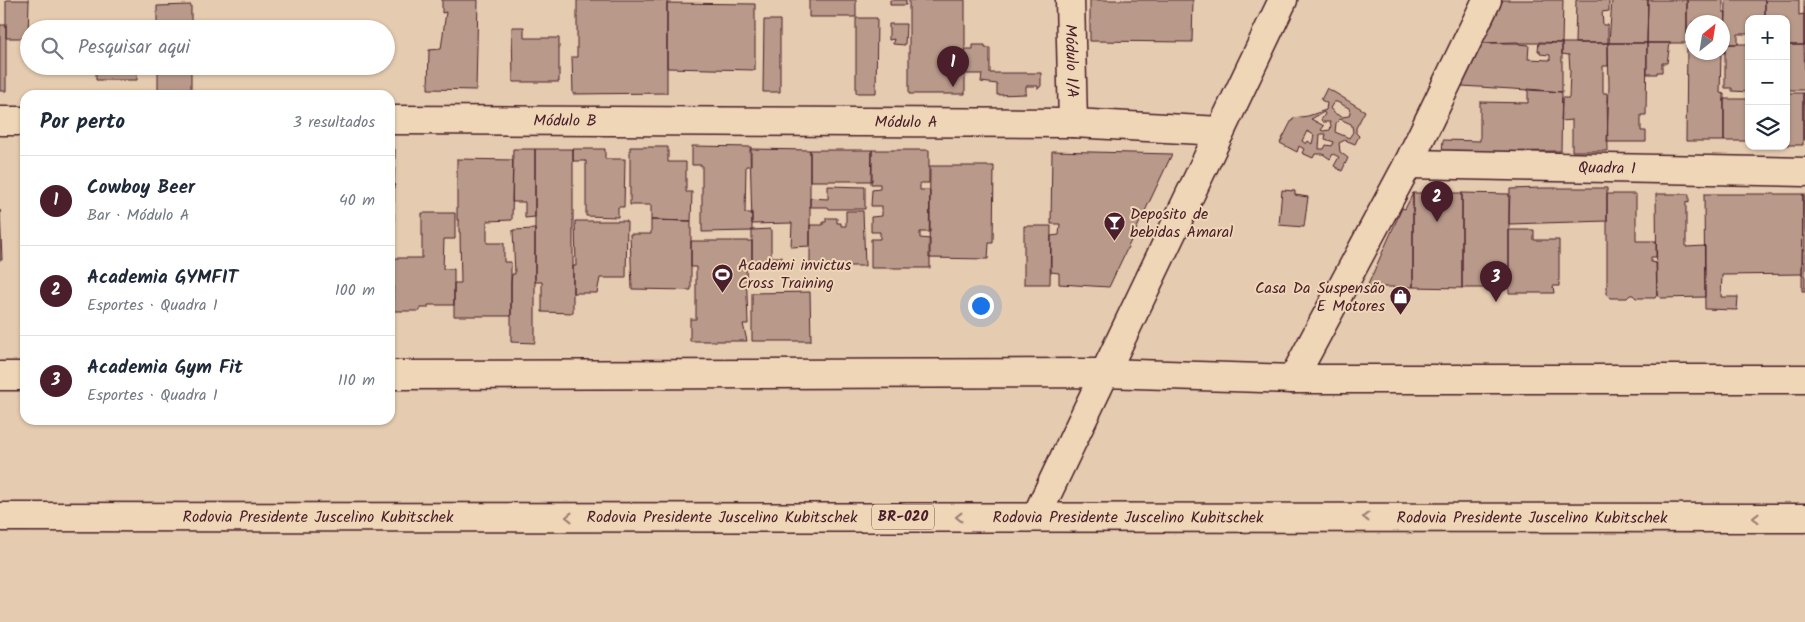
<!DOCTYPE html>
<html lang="pt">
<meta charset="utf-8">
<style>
:root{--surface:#fff;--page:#f2f2f3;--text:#1f2937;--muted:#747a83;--line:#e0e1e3;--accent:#4a1f2b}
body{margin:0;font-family:Kalam,sans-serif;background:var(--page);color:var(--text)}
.controls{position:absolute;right:15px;top:15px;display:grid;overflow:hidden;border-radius:10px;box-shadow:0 1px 4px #0004}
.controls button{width:45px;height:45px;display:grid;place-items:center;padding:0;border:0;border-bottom:1px solid var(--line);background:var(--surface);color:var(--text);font:25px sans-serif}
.compass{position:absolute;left:1685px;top:15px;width:45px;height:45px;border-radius:50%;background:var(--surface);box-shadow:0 1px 4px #0004;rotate:30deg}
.you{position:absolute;left:980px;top:305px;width:18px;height:18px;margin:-12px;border:4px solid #fff;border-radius:50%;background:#1a73e8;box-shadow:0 0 0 8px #1a73e833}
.badge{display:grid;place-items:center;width:32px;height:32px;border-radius:50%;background:var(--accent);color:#fff;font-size:16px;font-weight:700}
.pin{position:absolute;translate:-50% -41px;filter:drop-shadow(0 1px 2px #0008)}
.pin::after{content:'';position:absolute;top:26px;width:18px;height:15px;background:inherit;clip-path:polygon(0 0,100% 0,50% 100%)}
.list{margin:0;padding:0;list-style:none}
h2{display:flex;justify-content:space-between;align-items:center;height:65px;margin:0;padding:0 20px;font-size:21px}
h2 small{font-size:16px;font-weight:400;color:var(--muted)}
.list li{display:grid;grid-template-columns:32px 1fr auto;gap:15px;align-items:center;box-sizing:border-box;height:90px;padding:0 20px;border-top:1px solid var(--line)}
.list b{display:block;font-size:19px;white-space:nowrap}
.list p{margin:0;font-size:16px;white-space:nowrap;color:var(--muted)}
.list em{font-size:16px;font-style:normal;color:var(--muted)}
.icon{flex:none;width:28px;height:28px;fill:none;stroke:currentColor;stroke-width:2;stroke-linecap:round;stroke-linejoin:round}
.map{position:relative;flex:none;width:1805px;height:622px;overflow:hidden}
.search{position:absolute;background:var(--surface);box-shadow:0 1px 4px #0004;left:20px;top:20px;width:375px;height:55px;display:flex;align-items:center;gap:12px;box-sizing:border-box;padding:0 18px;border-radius:28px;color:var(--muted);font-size:19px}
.panel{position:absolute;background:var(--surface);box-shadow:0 1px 4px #0004;left:20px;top:90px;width:375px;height:335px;border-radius:15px}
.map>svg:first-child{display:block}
.building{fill:#b99a8a;stroke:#4a1f2b;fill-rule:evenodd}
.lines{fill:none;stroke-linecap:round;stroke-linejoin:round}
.minor-casing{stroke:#4a1f2b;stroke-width:31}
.highway-casing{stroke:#4a1f2b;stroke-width:31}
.minor{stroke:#efd6b7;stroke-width:28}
.highway{stroke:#efd6b7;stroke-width:28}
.oneway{stroke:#9c7a71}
.labels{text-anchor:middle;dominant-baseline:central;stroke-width:4;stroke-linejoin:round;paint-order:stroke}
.shield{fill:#efd6b7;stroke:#7c5655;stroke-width:1}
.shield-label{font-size:15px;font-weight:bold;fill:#4a1f2b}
.street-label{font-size:16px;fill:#4a1f2b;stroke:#efd6b7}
.poi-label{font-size:16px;fill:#4a1f2b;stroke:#efd6b7;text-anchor:start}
</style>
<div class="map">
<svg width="1805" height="622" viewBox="0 0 1805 622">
<rect width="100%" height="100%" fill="#e5cbaf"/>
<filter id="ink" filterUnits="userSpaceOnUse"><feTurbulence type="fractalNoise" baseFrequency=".02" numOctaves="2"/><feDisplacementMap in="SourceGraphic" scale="10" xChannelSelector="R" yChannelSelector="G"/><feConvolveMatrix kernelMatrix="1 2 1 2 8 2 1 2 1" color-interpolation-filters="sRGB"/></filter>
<g filter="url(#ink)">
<path class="building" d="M6 0H29L28 38H6Z
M442 0H478L476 90 428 89 429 50 441 49 446 12 442 13Z
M577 0H667V93L573 94 572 57H577Z
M809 0H856V17H809Z
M890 0H906V5H890Z
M909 0H965V94H909Z
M1090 0H1193L1192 42 1090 41Z
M1503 0H1563L1562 43H1482Z
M1576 0H1609V11L1602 12 1603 25H1608V43H1575Z
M1612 0H1648L1647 43H1609Z
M1648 0H1687V43H1647Z
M1687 0H1723V12H1726L1725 44H1722V22H1692V43H1687Z
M1726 0H1765V19H1749V34H1738V44H1725Z
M1765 0H1799V15L1804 14V45H1786V19H1765Z
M1804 0H1805V45H1804Z
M667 3 755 4V70L667 68Z
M191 5V29H157V6Z
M856 18H877L876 93H856Z
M764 20H780V92H763Z
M889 24H906L905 45 893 44 894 39 889 40Z
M0 25H6V91H0Z
M512 27H524V38H559V82H513Z
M1519 42V44L1529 45 1528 59 1550 60V55L1540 54V51H1538L1539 42 1562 43V92L1462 86 1455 82 1479 43Z
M1562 43H1608V66H1603V93H1607L1608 151H1572V120L1561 121 1562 98H1569L1570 70 1569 55 1562 54Z
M1608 43H1647L1646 115H1641V131H1646V142H1607L1609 86Z
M1647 43H1670L1667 63H1662V72H1657V74H1647Z
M1687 43H1692V52H1722V44H1725V53H1721L1720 93 1724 94V141H1686Z
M1725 44H1749V92L1732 91V88H1725Z
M973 45H985V48H990V73H1041V86L1038 89V86H1026V94L997 95V84L981 82 982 74H965V49H973Z
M1786 45H1804L1805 90H1786Z
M96 66H137V80H96Z
M158 66H191V91H158Z
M1327 88 1365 111 1356 128V133L1359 136 1355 144 1345 140 1339 143 1340 152 1348 158 1342 171 1334 166 1339 157 1333 154 1330 159 1323 154H1315L1313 158 1302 153 1304 149 1299 146 1297 152 1280 143 1293 118 1308 116 1326 110 1327 103 1321 100ZM1334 102H1337L1349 108 1350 112 1349 116 1342 117 1334 113 1330 108ZM1324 112 1325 114 1321 120 1323 122H1330L1331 126 1330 130 1323 131 1321 130 1324 126 1311 119ZM1340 119 1351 124 1352 126 1353 132 1349 138 1335 132 1336 123ZM1307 131 1314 135 1312 144 1308 141 1306 144 1302 141ZM1320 134H1326L1325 139 1334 142 1332 146 1326 145 1324 149H1319Z
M1528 89 1562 92 1561 151 1478 152 1464 151V153H1442L1443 140 1480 141V102L1528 103Z
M1805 91V140H1803V93H1805Z
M1786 93H1803V145H1786Z
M1724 99H1749V141H1724Z
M692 146 751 147V166H746L745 213H752V231L702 232V165H692Z
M630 147H668V162H686V192H692L691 221 651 220V205H630Z
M390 149H395L394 203H390Z
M513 149H535V217L525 218V202H512Z
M535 149H573V313L542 312V282H535Z
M573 149H605V159H625L624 207H618V217L586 216V161H573Z
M750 149 810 150V246L791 247 792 223 752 224Z
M810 150H872V181H810Z
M872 150H929V183H920V190H930V232H920V238L930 239V268H871V239H880V232H871V217L882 216V206H871L872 190 880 189V184H871Z
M1052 151 1172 154 1109 287 1059 284V273L1051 272V236L1059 235 1060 224H1051Z
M457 159 513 160 512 220 487 221V243H504V262H511V316H454V283H461L460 232H459V220H457Z
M930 166H994L993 243H989L988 259 929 258Z
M828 186 865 187V209H829L828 207H810V198L828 199Z
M1541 188H1607V221L1509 224 1510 189Z
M1282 190 1295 191V195L1308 197 1304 227 1279 225Z
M1413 193H1462V288L1413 287Z
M1413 193V287H1367L1402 208 1405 209Z
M1462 193 1509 194V288H1462Z
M1607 194H1636V241H1656V257H1651V262L1656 263 1657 295 1655 298H1636L1633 295H1630L1627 298H1610L1607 295Z
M1656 194H1689V203L1686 202V247L1705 246V297L1661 298 1657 295Z
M1704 194H1803L1802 274 1722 275 1721 297H1738L1737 310 1705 309Z
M1803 194H1805V291H1802Z
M0 210 2 260H0Z
M846 211H863L865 266H810V225H823V222H826V218H837V223H841V226H846Z
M390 212 394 213 393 291 390 292Z
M422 213H455V239H444L443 269H454V305H428V308H420V311H393V258H422Z
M651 220 691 221V290L632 289 630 234H651Z
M575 221H627L626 278H600L597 293H573V266H576Z
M1024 226H1051L1050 284H1024Z
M535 229V343L511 342V283L512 274H515L513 230Z
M771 229V257H782L781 266H752V230Z
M1509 230H1534V240H1559V286H1553L1554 293H1509Z
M691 241H752V266H746L748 324H743L747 341H690V319H696V267H691Z
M810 292 811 341H752V293Z"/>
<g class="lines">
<defs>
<g id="minor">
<path id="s1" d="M1070 0 1073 123"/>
<path id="s2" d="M390 120 1073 123 1221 131"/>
<path d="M0 121H25"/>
<path id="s3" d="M1408 164 1805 172"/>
<path d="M390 375 1104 373 1293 379H1805"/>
<path d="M0 376H25"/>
<path d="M1293 379 1408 164 1487 0"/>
<path d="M1036 517 1283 0"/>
</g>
<g id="highway">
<path id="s4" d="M0 517 1805 518"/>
</g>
</defs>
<use href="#minor" class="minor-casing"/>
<use href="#highway" class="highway-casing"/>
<use href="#minor" class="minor"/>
<use href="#highway" class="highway"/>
</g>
<defs><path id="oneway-chevron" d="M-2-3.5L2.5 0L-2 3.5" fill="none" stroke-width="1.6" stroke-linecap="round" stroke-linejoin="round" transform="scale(1.25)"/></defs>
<g class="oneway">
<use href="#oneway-chevron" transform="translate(569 517) rotate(180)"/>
<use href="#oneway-chevron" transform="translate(959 517) rotate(180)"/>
<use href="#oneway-chevron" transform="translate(1366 517) rotate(-180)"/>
<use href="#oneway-chevron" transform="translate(1756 518) rotate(-180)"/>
</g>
</g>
<defs>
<symbol id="bar-pin" viewBox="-11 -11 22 30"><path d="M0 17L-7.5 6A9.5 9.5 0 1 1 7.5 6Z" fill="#4a1f2b" stroke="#efd6b7"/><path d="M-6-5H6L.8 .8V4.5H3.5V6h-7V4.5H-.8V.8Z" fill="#fff"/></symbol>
<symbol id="stadium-pin" viewBox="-11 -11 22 30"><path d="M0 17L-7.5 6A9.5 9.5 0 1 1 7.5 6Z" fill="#4a1f2b" stroke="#efd6b7"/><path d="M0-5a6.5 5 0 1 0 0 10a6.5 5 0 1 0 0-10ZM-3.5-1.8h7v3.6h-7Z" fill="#fff"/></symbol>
<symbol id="shop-pin" viewBox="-11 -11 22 30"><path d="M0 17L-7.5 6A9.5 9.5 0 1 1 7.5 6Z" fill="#4a1f2b" stroke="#efd6b7"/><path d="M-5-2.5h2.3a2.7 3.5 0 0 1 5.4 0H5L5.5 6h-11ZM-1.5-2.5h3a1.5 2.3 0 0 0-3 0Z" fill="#fff"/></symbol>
</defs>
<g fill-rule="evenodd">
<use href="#bar-pin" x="1102" y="210" width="25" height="34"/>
<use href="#stadium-pin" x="710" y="262" width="25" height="34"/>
<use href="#shop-pin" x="1388" y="284" width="25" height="34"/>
</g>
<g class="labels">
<rect class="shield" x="872" y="504.5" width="62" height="25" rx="4"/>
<g class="shield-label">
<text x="903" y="517">BR-020</text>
</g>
<g class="street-label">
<text stroke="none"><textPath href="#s1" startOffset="61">Módulo 1/A</textPath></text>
<text stroke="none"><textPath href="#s2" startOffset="175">Módulo B</textPath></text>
<text stroke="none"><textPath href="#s2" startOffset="516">Módulo A</textPath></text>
<text stroke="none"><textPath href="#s3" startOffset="199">Quadra 1</textPath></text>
<text stroke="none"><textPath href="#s4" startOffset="318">Rodovia Presidente Juscelino Kubitschek</textPath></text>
<text stroke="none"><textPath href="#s4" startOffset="722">Rodovia Presidente Juscelino Kubitschek</textPath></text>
<text stroke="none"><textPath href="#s4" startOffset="1128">Rodovia Presidente Juscelino Kubitschek</textPath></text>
<text stroke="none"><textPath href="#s4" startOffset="1532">Rodovia Presidente Juscelino Kubitschek</textPath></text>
</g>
<g class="poi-label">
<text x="1130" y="214">Deposito de<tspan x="1130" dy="18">bebidas Amaral</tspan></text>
<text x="738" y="265">Academi invictus<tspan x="738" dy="18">Cross Training</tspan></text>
<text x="1385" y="288" text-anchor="end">Casa Da Suspensão<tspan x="1385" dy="18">E Motores</tspan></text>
</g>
</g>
</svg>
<div class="controls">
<button>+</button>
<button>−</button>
<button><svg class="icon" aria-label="layers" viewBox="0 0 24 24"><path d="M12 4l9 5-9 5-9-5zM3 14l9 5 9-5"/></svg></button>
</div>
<svg class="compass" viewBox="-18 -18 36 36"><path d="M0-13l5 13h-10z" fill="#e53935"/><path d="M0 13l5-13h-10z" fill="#747a83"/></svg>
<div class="you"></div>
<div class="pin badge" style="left:953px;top:87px">1</div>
<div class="pin badge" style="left:1437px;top:222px">2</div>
<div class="pin badge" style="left:1496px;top:302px">3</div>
<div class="search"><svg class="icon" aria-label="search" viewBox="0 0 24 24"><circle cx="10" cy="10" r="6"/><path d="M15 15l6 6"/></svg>Pesquisar aqui</div>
<section class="panel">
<h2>Por perto<small>3 resultados</small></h2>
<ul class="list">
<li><span class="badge">1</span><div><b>Cowboy Beer</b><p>Bar · Módulo A</p></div><em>40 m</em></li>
<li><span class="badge">2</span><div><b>Academia GYMFIT</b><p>Esportes · Quadra 1</p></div><em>100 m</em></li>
<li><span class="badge">3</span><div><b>Academia Gym Fit</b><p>Esportes · Quadra 1</p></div><em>110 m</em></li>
</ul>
</section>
</div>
